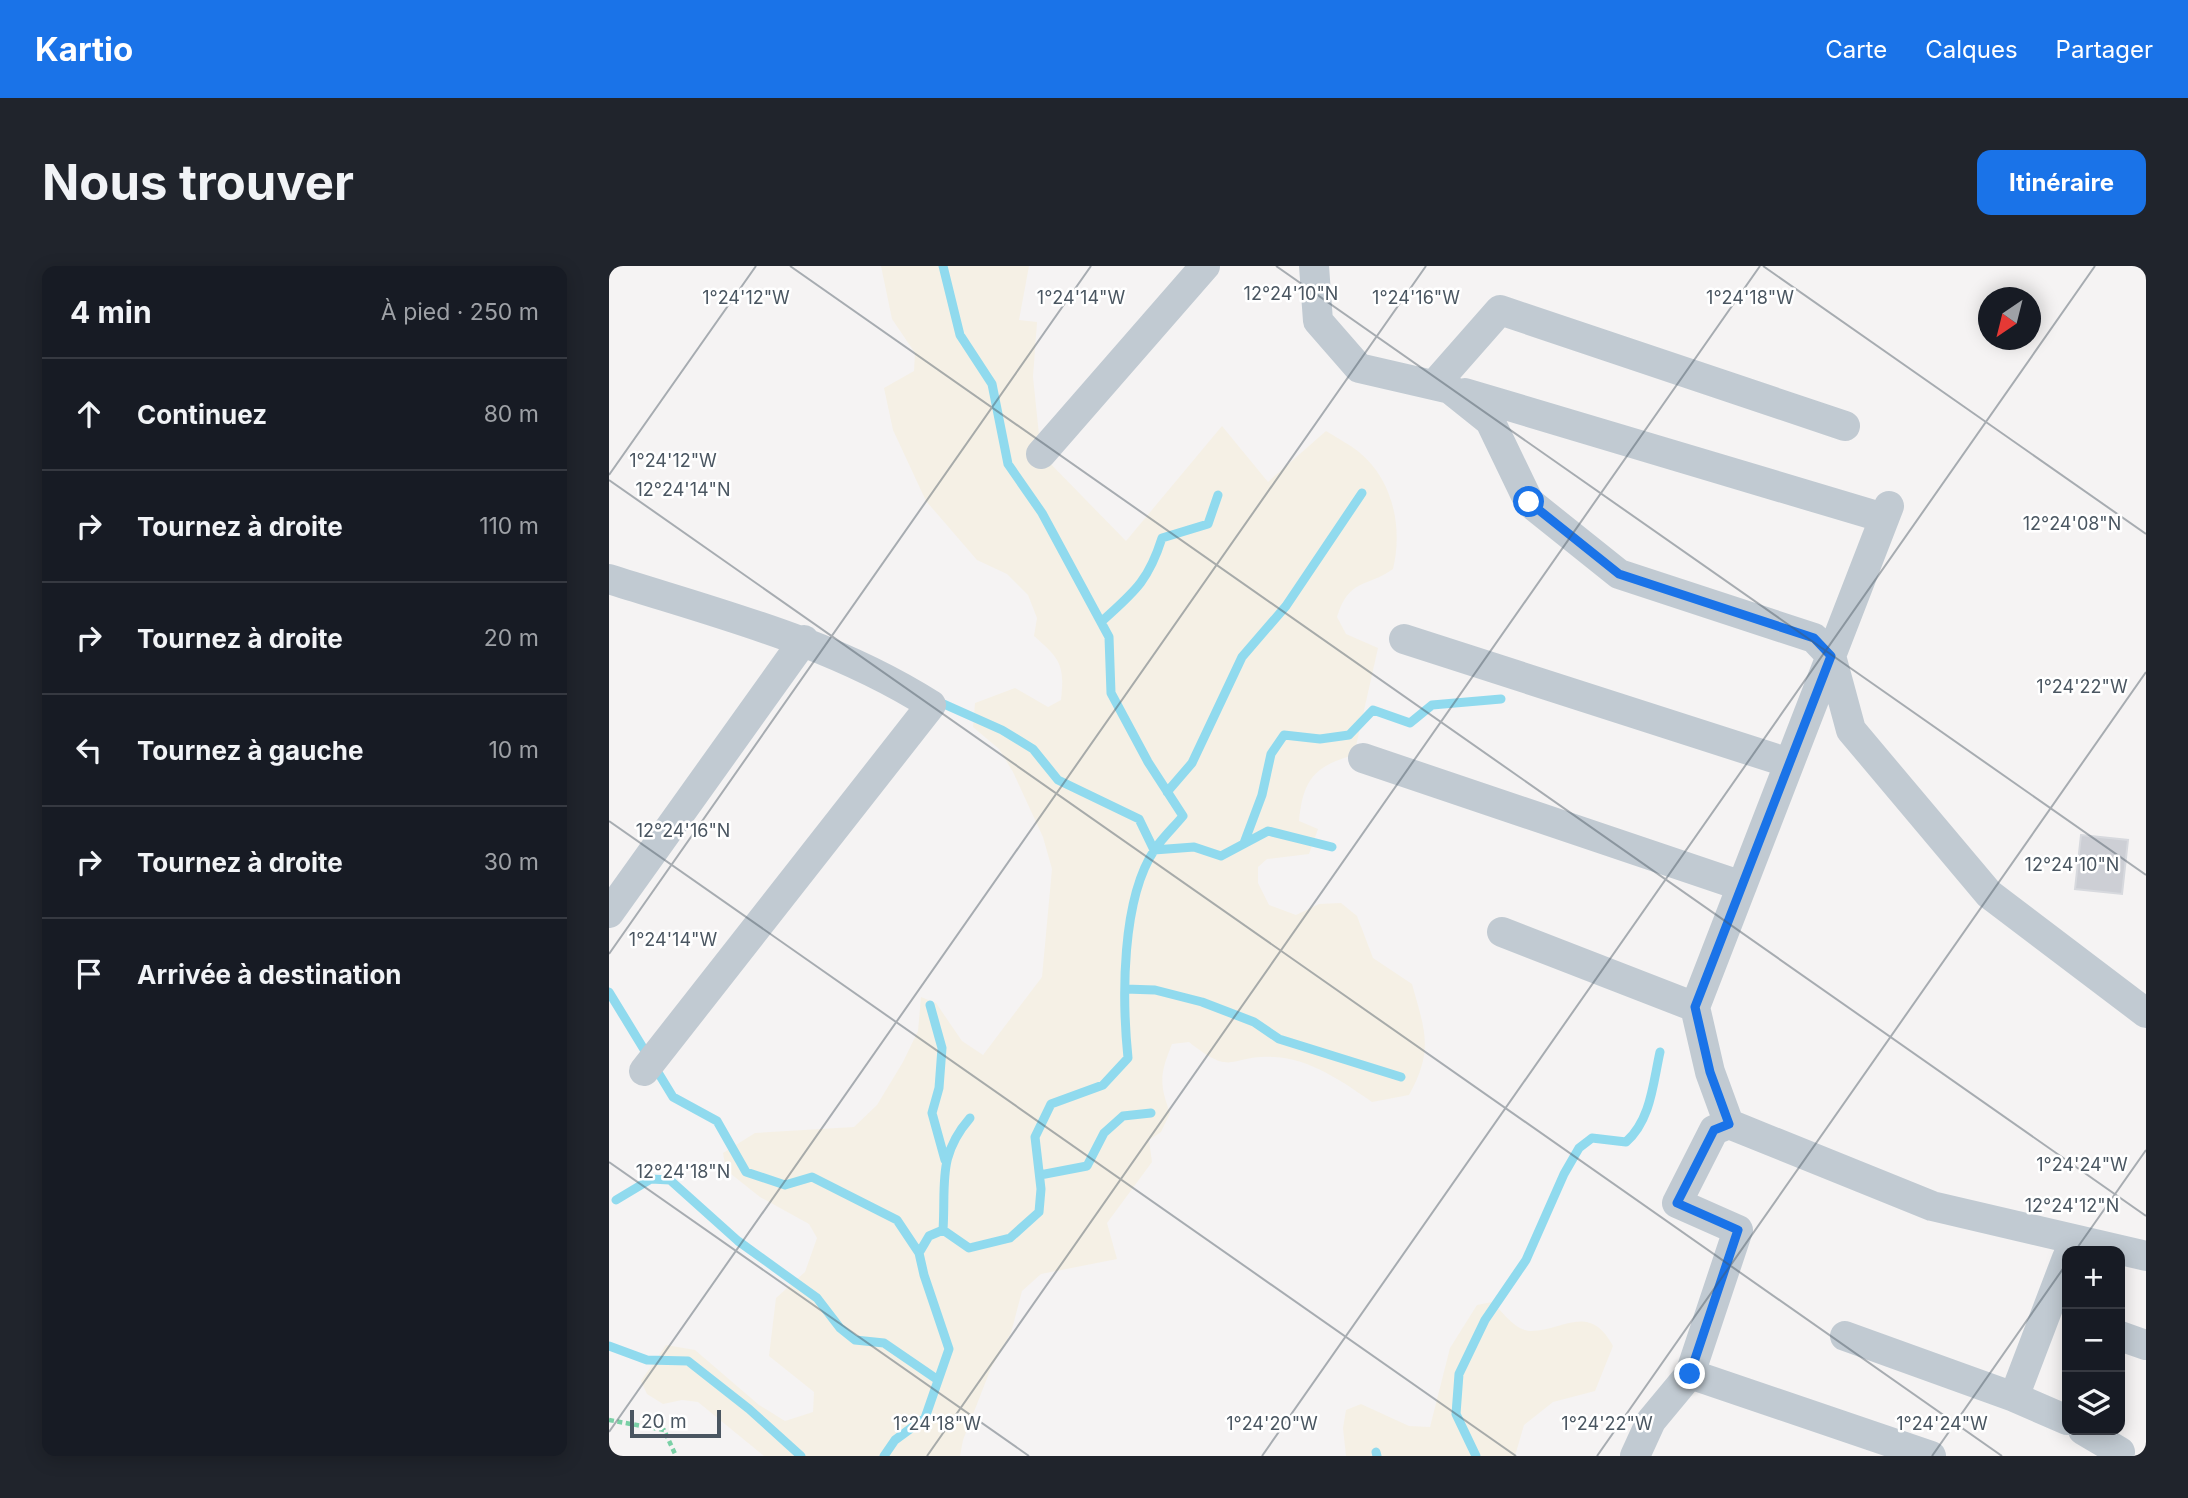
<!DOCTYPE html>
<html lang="fr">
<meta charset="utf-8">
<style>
:root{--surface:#171b24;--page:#20242c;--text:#f1f3f6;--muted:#9ea1a6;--line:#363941;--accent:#1a73e8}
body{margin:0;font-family:Inter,sans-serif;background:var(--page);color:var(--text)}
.controls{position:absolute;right:21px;bottom:21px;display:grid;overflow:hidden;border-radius:14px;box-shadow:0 4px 18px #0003}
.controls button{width:63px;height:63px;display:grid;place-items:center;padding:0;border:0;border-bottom:2px solid var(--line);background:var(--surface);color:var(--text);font:35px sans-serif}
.compass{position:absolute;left:1369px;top:21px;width:63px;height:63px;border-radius:50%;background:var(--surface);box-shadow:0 4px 18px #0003;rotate:215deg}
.scale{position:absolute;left:21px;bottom:18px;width:91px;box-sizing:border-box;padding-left:7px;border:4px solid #4a5661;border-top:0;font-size:19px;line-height:24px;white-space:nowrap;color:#4a5661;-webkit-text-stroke:5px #fff;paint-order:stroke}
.stop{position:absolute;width:21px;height:21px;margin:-16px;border:5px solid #1a73e8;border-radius:50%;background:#fff}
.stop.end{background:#1a73e8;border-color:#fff;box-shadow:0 2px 7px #0008}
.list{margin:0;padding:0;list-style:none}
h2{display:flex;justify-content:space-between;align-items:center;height:91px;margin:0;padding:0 28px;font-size:30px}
h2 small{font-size:23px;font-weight:400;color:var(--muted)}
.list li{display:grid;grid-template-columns:46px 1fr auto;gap:21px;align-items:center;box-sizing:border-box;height:112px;padding:0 28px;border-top:2px solid var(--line)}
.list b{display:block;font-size:26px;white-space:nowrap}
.list em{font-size:23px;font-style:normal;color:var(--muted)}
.icon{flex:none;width:38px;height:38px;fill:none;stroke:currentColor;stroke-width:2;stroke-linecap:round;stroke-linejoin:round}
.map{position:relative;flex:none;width:1537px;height:1190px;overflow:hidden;border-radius:14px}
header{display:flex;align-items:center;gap:42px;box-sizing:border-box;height:98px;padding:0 35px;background:var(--accent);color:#fff}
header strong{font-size:33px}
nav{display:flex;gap:38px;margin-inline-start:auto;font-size:24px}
.intro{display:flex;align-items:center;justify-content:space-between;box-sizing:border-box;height:168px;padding:0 42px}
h1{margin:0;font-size:49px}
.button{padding:18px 32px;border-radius:14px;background:var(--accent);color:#fff;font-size:24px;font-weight:700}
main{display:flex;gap:42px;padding:0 42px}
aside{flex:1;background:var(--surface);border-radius:14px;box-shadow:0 4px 18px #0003}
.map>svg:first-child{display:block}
.sand{fill:#f5f0e5}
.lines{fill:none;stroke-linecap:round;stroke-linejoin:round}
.stream{stroke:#90daee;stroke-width:9}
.building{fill:#cdcfd5;stroke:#d7d9de;stroke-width:2}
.path{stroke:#7ad0a6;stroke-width:4.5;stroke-dasharray:5 3.5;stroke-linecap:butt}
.street{stroke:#c1cad2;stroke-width:30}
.route{stroke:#1a73e8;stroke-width:9}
.ticks{fill:none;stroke:#4a5661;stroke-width:2;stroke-opacity:0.45}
.ticks-label{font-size:18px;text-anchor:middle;fill:#4a5661;stroke:#fff;stroke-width:5;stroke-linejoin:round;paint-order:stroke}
</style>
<header>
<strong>Kartio</strong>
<nav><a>Carte</a><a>Calques</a><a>Partager</a></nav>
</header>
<div class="intro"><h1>Nous trouver</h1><a class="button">Itinéraire</a></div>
<main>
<aside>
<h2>4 min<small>À pied · 250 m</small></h2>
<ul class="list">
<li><svg class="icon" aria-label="ahead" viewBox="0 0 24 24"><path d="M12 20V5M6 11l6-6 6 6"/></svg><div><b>Continuez</b></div><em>80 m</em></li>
<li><svg class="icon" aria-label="right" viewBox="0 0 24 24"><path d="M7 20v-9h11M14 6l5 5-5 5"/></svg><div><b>Tournez à droite</b></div><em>110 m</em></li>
<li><svg class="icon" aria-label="right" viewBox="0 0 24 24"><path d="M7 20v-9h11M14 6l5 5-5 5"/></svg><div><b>Tournez à droite</b></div><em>20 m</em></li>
<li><svg class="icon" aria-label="left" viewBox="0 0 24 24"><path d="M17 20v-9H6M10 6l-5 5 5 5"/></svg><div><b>Tournez à gauche</b></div><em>10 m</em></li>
<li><svg class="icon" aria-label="right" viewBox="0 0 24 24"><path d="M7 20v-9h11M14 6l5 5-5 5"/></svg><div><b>Tournez à droite</b></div><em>30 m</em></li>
<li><svg class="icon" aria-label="arrive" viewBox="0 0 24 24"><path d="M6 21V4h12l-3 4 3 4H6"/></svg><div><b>Arrivée à destination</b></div></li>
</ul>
</aside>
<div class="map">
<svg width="1537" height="1190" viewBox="0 0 1537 1190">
<rect width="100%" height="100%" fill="#f5f3f3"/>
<path class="sand" d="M272 0H420L410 54 428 56 424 111 432 188 517 275 613 160 659 216 717 165C728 172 740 178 750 186 784 214 794 261 784 303 757 322 740 312 728 351L737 368 769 382 745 489C705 500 694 514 690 555L709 563 700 588 658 593 649 601V617L660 639 687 649 710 638 732 637 748 650 764 692 803 718C816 765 825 784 800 829L763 836C736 817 700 792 665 791 619 789 625 812 580 776L563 778C551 808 550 817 561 847L552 866 540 874 543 896 498 957 508 993 432 1008 413 1025 402 1067 382 1102 354 1174 351 1190H155L89 1136 73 1134 54 1138 38 1128 32 1115 57 1079 86 1084 150 1139 176 1155 204 1146 205 1126 160 1090 167 1032 196 1006 208 972 200 958 151 931 117 904 114 887 146 867 245 861 268 839 294 796 309 765 312 731 327 737 353 775 374 789 433 711 443 603 434 571 404 506 390 483 364 461 366 437 406 422 439 441 452 434C456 398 451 393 425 370L428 352 419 329 398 308 368 294 317 235 284 164 275 122 305 105 306 87 283 53Z
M883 1036C894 1046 906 1065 922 1065 954 1065 980 1036 1004 1080L986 1125 944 1136 915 1159 906 1190H737L734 1162 737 1144 752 1138 800 1160 821 1161 841 1082 868 1039Z"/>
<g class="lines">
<path class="stream" d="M492 356C525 326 539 316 553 272L599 258 609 229
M328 435 393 464 424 483 449 514 530 553 545 584 585 581 612 590 659 565 723 581
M558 526 583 497 633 391 677 340 753 227
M635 577 653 529 662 488 675 469 711 473 740 469 764 444 801 457 823 439 892 433
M516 723 546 724 593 736 645 756 670 773 792 811
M0 726 64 831 108 855 137 906 176 919 203 911 288 954 310 987
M321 739 333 782 330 822 323 847 336 894
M431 909 478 900 495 867 514 850 542 847
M7 934 42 913 61 914 129 975 208 1032 231 1062 246 1074 275 1077 329 1114
M334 964C337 917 328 890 361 852
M0 1080 38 1094 79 1095 140 1143 192 1190
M767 1186 768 1190
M275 1190 286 1174 316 1152 340 1083 315 1009 310 987 320 970 334 964 360 982 401 972 430 946 432 923 426 871 442 838 494 819 519 792C513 733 512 633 546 583 554 571 565 561 574 550L539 496 502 427 500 371 433 247 399 198 383 118 351 69 334 0
M867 1190 847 1148 850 1108 876 1054 917 994 955 908 970 882 983 872 1017 876C1042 854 1044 817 1051 786"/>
</g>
<path class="building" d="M1472 569 1519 574 1513 628 1466 623Z"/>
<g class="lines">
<path class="path" d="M0 1154 55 1164 67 1190"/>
<path class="street" d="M705 0 709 55 750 102 841 123 881 155 920 236 1010 308 1205 372 1222 390 1242 464 1380 628 1537 747
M825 119 891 44 1236 160
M856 127 1275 252
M432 188 596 0
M0 313C110 348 223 376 322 439L35 805
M795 373 1180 497
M754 492 1133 620
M0 647 195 374
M893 666 1086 741 1280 240
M1120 858 1323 940 1537 990
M1236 1070 1405 1131 1458 1154
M1511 1070 1537 1079
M1081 1108 1322 1190
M1405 1131 1458 992
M1474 1164 1511 1186
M1026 1190 1042 1155 1081 1108 1129 964 1068 937 1105 864 1120 858 1101 806 1086 741"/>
</g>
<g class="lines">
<path class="route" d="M920 236 1010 308 1205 372 1222 390 1086 741 1101 806 1120 858 1105 864 1068 937 1129 964 1081 1108"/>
</g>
<path class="ticks" d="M181 0 1537 950M667 0 1537 609M1154 0 1537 268M0 209 147 0M0 214 1393 1190M0 555 907 1190M0 688 482 0M0 896 420 1190M1466 985 1537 884M0 1166 817 0M318 1190 1151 0M653 1190 1486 0M988 1190 1537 406M1323 1190 1458 997"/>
<g class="ticks-label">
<text x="682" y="34">12°24'10"N</text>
<text x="137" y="38">1°24'12"W</text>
<text x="472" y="38">1°24'14"W</text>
<text x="807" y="38">1°24'16"W</text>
<text x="1141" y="38">1°24'18"W</text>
<text x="64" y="201">1°24'12"W</text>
<text x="74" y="230">12°24'14"N</text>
<text x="1463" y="264">12°24'08"N</text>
<text x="1473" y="427">1°24'22"W</text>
<text x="74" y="571">12°24'16"N</text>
<text x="1463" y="605">12°24'10"N</text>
<text x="64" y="680">1°24'14"W</text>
<text x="1473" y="905">1°24'24"W</text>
<text x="74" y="912">12°24'18"N</text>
<text x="1463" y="946">12°24'12"N</text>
<text x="328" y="1164">1°24'18"W</text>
<text x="663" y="1164">1°24'20"W</text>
<text x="998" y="1164">1°24'22"W</text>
<text x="1333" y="1164">1°24'24"W</text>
</g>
</svg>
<div class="controls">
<button>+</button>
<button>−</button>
<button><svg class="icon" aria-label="layers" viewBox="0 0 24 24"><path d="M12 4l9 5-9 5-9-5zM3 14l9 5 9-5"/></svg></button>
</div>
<svg class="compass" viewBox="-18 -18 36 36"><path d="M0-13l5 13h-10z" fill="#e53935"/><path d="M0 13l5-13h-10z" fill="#9ea1a6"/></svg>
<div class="scale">20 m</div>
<div class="stop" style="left:920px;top:236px"></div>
<div class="stop end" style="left:1081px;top:1108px"></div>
</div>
</main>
